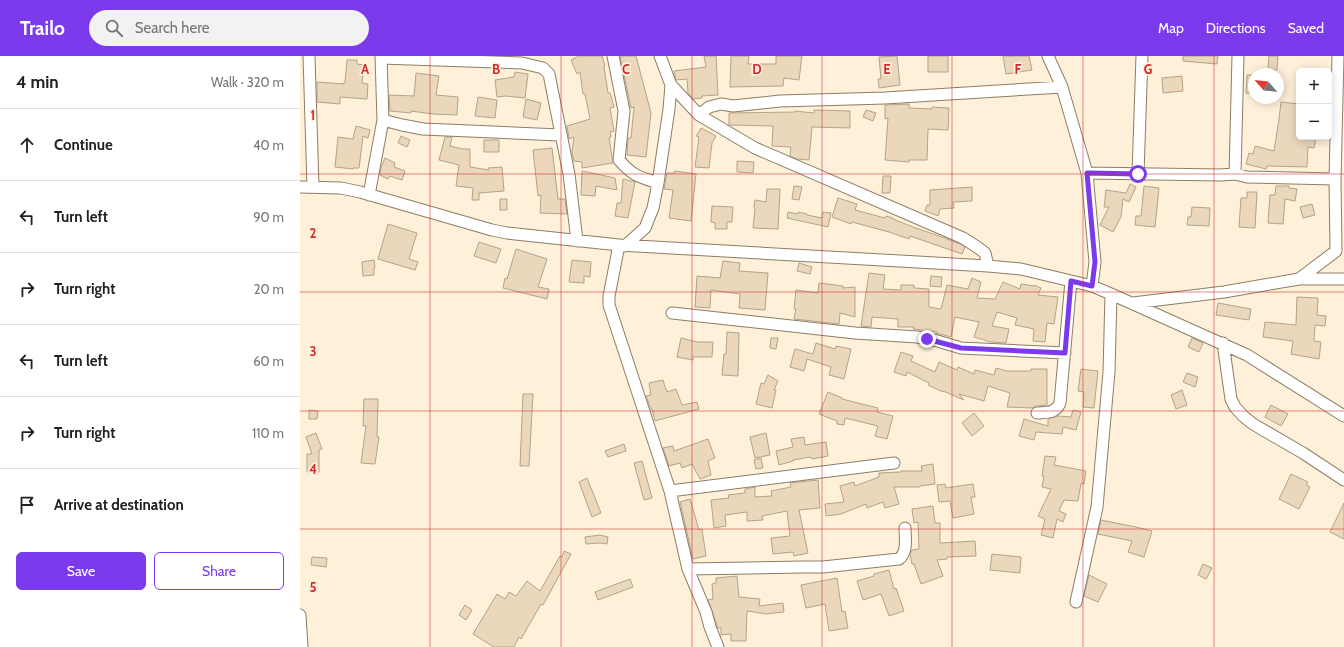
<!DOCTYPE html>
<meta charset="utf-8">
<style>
:root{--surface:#fff;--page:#f2f2f2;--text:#222;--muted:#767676;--line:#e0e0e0;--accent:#7c3aed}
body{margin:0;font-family:Cabin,sans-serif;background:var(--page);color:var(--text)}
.controls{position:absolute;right:12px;top:12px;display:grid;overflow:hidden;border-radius:6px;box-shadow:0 2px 10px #0003}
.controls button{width:36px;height:36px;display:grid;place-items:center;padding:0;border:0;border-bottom:1px solid var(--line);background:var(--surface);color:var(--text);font:20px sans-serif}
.compass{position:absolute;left:948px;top:12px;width:36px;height:36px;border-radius:50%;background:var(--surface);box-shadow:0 2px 10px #0003;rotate:297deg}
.stop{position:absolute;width:12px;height:12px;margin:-9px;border:3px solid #7c3aed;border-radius:50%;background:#fff}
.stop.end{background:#7c3aed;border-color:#fff;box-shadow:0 1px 4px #0008}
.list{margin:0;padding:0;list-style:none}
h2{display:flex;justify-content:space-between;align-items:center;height:52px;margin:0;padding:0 16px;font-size:17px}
h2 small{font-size:13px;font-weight:400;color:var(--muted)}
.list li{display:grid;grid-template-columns:26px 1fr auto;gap:12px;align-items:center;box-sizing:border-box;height:72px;padding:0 16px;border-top:1px solid var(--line)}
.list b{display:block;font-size:15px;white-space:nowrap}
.list em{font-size:13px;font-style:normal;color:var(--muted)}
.actions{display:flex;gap:8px;padding:12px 16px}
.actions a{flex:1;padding:9px 0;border:1px solid var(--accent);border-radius:6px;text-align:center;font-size:14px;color:var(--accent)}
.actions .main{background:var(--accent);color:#fff}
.icon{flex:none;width:22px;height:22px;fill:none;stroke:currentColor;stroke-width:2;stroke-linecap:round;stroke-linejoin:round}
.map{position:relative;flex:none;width:1044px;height:591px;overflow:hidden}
header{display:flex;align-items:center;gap:24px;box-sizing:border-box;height:56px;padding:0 20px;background:var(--accent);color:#fff}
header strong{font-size:19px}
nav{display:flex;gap:22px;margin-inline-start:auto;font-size:14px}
.search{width:280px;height:36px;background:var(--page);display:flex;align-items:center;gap:10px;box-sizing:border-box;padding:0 14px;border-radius:22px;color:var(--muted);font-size:15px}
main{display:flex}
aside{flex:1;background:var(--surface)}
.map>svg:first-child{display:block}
.building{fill:#ead7bc;stroke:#b4a388}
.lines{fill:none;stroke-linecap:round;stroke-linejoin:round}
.minor-casing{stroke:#8e7d64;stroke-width:13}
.minor{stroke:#fff;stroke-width:11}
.route{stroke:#7c3aed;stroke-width:5}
.grid{fill:none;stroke:#d62828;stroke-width:1;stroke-opacity:0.55}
.grid-label{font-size:13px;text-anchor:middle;font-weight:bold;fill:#d62828;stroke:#fef0d9;stroke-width:3.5;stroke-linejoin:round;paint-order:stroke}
</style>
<header>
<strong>Trailo</strong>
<div class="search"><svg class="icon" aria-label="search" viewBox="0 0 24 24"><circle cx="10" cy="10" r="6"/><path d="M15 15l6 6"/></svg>Search here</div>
<nav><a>Map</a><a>Directions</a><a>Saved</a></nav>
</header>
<main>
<aside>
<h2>4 min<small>Walk · 320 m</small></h2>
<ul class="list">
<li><svg class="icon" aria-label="ahead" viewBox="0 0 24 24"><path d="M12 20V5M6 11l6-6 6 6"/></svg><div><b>Continue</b></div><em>40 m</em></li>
<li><svg class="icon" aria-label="left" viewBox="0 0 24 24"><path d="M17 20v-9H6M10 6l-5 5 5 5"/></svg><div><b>Turn left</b></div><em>90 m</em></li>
<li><svg class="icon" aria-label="right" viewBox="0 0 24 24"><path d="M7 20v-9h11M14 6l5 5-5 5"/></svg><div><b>Turn right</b></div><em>20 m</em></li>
<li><svg class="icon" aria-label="left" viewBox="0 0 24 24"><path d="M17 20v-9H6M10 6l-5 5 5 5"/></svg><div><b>Turn left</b></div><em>60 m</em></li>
<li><svg class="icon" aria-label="right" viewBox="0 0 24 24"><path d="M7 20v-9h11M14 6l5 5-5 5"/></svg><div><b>Turn right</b></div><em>110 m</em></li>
<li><svg class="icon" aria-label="arrive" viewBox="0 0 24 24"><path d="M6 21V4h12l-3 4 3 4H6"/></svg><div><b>Arrive at destination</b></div></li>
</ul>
<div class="actions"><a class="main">Save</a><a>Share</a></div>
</aside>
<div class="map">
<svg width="1044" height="591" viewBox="0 0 1044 591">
<rect width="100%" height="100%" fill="#fef0d9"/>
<path class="building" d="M279 0H302L305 10 304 11 308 37H310L314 51 310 52 314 75 310 76 311 81 309 82 313 107 282 112V106L274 105 272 96 274 81 269 83 267 70 290 63 285 38H283L280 16 277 18 271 4Z
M320 0H336L351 57 346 101 327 99 328 82H331L334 51 331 52Z
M404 0H416L418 39 402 40V42L393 43 388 37 387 23 376 24 374 15 406 11Z
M431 0H449L448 8H476V0H502L499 24 484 22 483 30 430 31Z
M597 0 600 29 579 32 578 23H581L579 1Z
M628 0H648V16H628Z
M703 0H729L732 14 706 18Z
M883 0H918L917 8 883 5Z
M969 0H978L977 14H968Z
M47 4H57V8L64 9 62 27 68 28 67 43 40 41V48L17 46V26L44 28V26H45Z
M215 16 228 18 225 42 206 40 197 41 195 24 214 21Z
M116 17 139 20 136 39 158 41 157 59 133 58 111 55V57L90 55 89 39 114 40Z
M947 19H954V38L946 37Z
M882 20 883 35 863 37 862 22Z
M178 41 197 44 195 62 175 60Z
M226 43 241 47 237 64 223 61Z
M981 46 999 48V81H1016L1014 92 1008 91 1007 111 967 110 966 113 946 108 949 97 953 98 955 90 974 95 979 63Z
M609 48V52L632 53V51L649 52 648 74 628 73 627 104H609V106L585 104 588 62 585 63V49Z
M514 54 550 55V72L512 71 509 104 497 103 490 100 491 91 472 90 473 70 429 69V57L495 56V55L514 57Z
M566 54 576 57 573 65 563 61Z
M56 70 70 74 68 82 63 80 59 112H53V113L35 111 38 81 53 83Z
M401 72 416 80 412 87 409 112 395 111 399 81 396 80Z
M101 80 110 84 107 91 98 87Z
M145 81H152L150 90 163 93H170V111L189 114 188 112 202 111 204 135 179 137V144H172L173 132 156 130 159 109 139 104Z
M184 84H199V96H184Z
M252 92 258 143H265L267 158 240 157 241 139 238 140 233 94Z
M85 102 95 107 94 111 105 115 102 124 90 120 88 123 80 119 81 111Z
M437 105 454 106 453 117 437 116Z
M282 115 315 122 317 134 296 130 295 140 281 139Z
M375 115 396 118 391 165 369 162 373 134 364 133 367 117H375Z
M583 120H591L590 137H582Z
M323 123 335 126 328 162 315 160 317 147H321Z
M830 128 836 131 829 146 823 143 821 161 813 176 800 169 809 151H804L806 134 826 137Z
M494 130 502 131 499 144 492 143Z
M844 130 859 132 855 171 835 169 836 160H841Z
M976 130H989V132L997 133 995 145 985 143 983 168 968 167 970 139H975Z
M672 131V145L653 146 654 152 640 153 638 160 625 155 627 149H630V134Z
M467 133H480L478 173 453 172 455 153 454 152 455 144 466 146Z
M947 136H957L955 172 939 171 941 142H947Z
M538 142 557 148 555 154 585 162 586 160 593 162V163L613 171 642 181 660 188 665 191 662 198 610 180 609 183 589 176 552 166 551 168 532 161Z
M200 143H207V154H200Z
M1012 148 1015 159 1003 162 1000 151Z
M412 150 433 151 432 166H427V173H415V167L411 166Z
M892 151 910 152 909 170 887 169 888 161H891Z
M488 156 498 158V156L507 158V159L522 162 523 156 531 157 528 171 487 162Z
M88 168 117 177 109 203 118 206 115 214 78 203Z
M179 186 201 193 196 207 174 200Z
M216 193 247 203 238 231 249 233 247 243 203 232 205 222 207 223Z
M74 204 75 212H74V219L63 220 62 206Z
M272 204 291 206 290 221 284 220V227L269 226Z
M423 205 440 207 439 215 468 217 465 254 439 252 440 238 411 234 410 252 395 251 397 220 420 222Z
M499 207 512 211 510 218 497 215Z
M569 217 585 219 583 233 601 234V229H614V232L629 233V251L641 253 647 229 668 233 672 222 681 226 677 242 695 243 703 226 720 233 721 228 734 230V229L741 232 738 239 758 241 754 268 747 267 745 286 733 285 734 273 715 269 717 262 697 256 692 270 709 273 706 287 691 286 674 281 679 266 655 261 651 281 636 277 637 276 613 273 614 271H598V263L572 261 571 271 561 270Z
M631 220 642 221 641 231 630 230Z
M519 227 543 230V232L555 231V261L540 257 539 268 494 263 496 253H494L496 234 518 237Z
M997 241 1018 242 1017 259 1026 260 1025 270 1015 269 1014 285 1021 286 1019 303 991 298 993 285 963 281 965 266 996 269Z
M918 247 951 253 949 264 916 259Z
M427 276 439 277 438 320 422 319 424 298H426Z
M381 282 397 286H413L412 301H393V304L377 301Z
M471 282H478L476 293 470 292Z
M892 282 903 287 899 296 888 291Z
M516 287 535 293 536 290 551 293 544 323 529 319 531 311 507 303 504 315 490 311 495 293 513 298Z
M601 296 613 300 611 305 635 316 639 306 657 314 658 311 674 318 675 314 694 319 696 312 707 315H731V313H747V349L736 350 732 352 707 351 710 337 688 330 684 345 659 338 664 344 643 335V336L628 329 629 327 607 316 606 320 594 316Z
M781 313 798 315 794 352 783 351 784 336 778 335Z
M887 317 898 321 895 331 883 326Z
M468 319 478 325 474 334H476L472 352 456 348 461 327 464 328Z
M363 324 366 334H367V336L376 333 382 349 397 346 399 353 355 365 352 353H351L346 340 351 339 349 327Z
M882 334 887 349 876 353 871 339Z
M528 336 542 342V343L578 352 577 356 593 360 587 383 575 380 578 370 545 362 544 369 537 368V365L519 358Z
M223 338H233L229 410H220Z
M64 343H78L77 381H79L75 408 61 407 66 370H63Z
M971 349 988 358 981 370 965 361Z
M9 354 18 355 17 363H9Z
M773 354 781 356 776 374 763 371 762 378 736 376 734 384 719 380 724 363 748 370V363L758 360 771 361Z
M674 357 684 370 672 380 662 367Z
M16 377 22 393 19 394V416H7V398H12L6 381Z
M466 377 470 399 455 402 450 381Z
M504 381 505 389 526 386 528 400 512 403 511 401 493 404V405L479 409 476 395 493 391 491 383Z
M408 383 415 402 408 405 411 419 400 423 392 408 382 412 380 407 369 410 363 392 373 390 374 395Z
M324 388 326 395 308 401 305 395Z
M745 400 756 401 754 409 786 415 784 428 781 427 778 445 764 444 759 455 766 458 763 466 757 463 753 482 741 479 745 463 738 460 751 433 742 431 744 420H742Z
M461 402 463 412 456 413 454 404Z
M342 405 352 442 344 444 334 407Z
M633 408 635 428 620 430V431H594L599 448 585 452 583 446 567 452 566 448 541 458 526 460 525 448 544 446 540 430 554 426 555 430 579 421V417L601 416V415H622L621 410Z
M991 418 1008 426 1006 429 1010 431 999 453 979 443Z
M287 422 301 457 292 461 279 426Z
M518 424 520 452 499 454 508 497 494 500 493 496 473 498 471 482 490 480 487 455 462 460 463 464 447 465V456L425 459 426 470 414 472 411 444 429 442 428 439 445 437V433L455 431V441L472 440 471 435 491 431 490 427Z
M645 428 646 432 673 428 675 441H671L674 458 653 462 650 445 639 446 637 429Z
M390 443 399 474 402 473 406 500 393 503 380 446Z
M1044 447V483L1030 476Z
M633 450 635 467H640V487L675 485 676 500 647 501V503L637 504 643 520 621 528 614 508H612L610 498 612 494 619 493 618 466 614 467 612 453Z
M801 464 836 471 852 475 844 501 828 496 832 485 798 478Z
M300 479 308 481 307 488 300 487 286 488 285 481Z
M264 495 271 498 243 549 241 548 221 583 219 581 214 591H194L173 578 197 538 205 543 209 536 216 540 227 525 240 535 260 500 262 501Z
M692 498 721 501 720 517 690 514Z
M12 501 27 502 26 511 11 509Z
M903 508 912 512 906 523 898 519Z
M589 514 594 533 596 532 604 555 589 560 581 538 563 544 557 525 574 520V518Z
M789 519 807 528 798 546 784 540Z
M437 520 439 541 460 543 459 550 483 547 484 556 466 558 447 555 446 585H431V578L421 579V572H418L408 544 413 543 412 528 416 527V522Z
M537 522 542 556 545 555 548 572 529 575 525 548 506 552 501 529Z
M330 523 333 531 298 544 295 536Z
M165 549 172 554 166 564 159 559Z"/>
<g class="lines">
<defs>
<path id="minor" d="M9 0 13 131
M313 0 324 55 319 104C333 120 339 121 358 127
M748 0 762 31 787 117 795 206 792 230
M81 2 222 7 243 12 249 18 269 118 277 185
M371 29 399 59 455 92 663 182 677 191 685 197 688 210
M399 59 409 51 421 48 433 50 480 45 585 42 762 31
M83 64 102 69 123 73 260 79
M787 117 920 119 935 118 947 121 1035 123
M838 118 842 0
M935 118 938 0
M0 131 41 132 60 136 192 174 207 177 319 189 688 210 721 213 792 230 811 238 947 299 1044 360
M69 139 83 64 81 0
M319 189 309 240V249L370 435 388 513 406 556 410 571 418 591
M325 190 345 172 353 152 358 127 369 53 371 29 360 0
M999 223H1044
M833 247 924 236 999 223 1036 195 1035 123 1038 0
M372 257 555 277 617 281 634 284 661 292 765 297
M923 287 931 343 935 351 943 360 953 368 1003 397 1044 424
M737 357C747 356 755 358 760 347L771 225
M370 435 594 407
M388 513 501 511H523L599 503C608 496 605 482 605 472
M776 546 797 451 809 316 811 238
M0 559 2 591"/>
</defs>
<use href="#minor" class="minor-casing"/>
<use href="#minor" class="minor"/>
</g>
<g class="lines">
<path class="route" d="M627 283 661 292 765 297 771 225 792 230 795 206 787 117 838 118"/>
</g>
<path class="grid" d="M130 0V591M261 0V591M392 0V591M522 0V591M652 0V591M783 0V591M914 0V591M0 118H1044M0 236H1044M0 355H1044M0 473H1044"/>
<g class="grid-label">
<text x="65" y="18">A</text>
<text x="196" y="18">B</text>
<text x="326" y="18">C</text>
<text x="457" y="18">D</text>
<text x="587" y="18">E</text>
<text x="718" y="18">F</text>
<text x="848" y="18">G</text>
<text x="13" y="64">1</text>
<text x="13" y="182">2</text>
<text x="13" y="300">3</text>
<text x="13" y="418">4</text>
<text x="13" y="536">5</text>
</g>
</svg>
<div class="controls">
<button>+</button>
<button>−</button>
</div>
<svg class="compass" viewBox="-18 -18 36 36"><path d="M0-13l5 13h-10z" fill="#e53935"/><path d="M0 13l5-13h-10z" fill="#767676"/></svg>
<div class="stop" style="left:838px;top:118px"></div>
<div class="stop end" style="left:627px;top:283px"></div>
</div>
</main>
